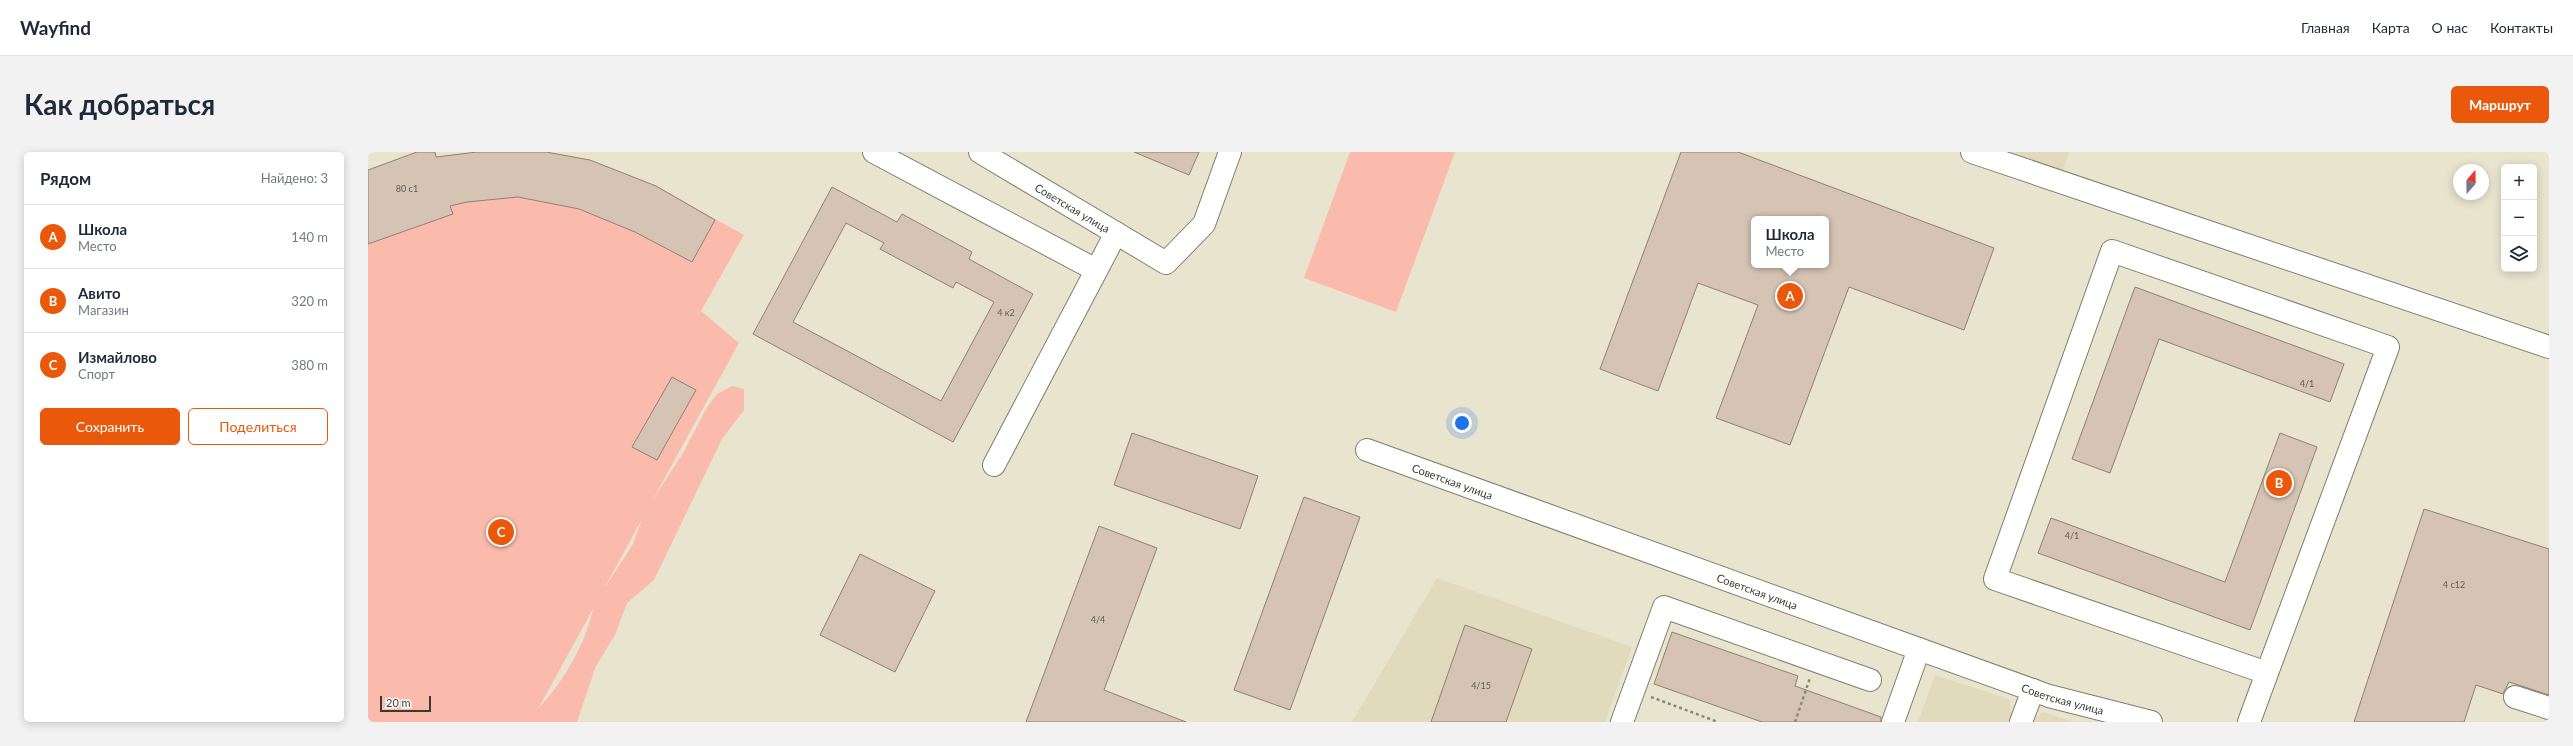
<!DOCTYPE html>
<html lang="ru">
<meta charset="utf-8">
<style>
:root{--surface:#fff;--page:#f2f2f3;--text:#1f2937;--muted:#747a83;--line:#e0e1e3;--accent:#ea580c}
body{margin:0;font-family:Lato,sans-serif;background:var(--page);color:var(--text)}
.controls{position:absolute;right:12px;top:12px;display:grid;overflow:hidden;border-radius:6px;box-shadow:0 2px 10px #0003}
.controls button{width:36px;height:36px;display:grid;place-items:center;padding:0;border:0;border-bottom:1px solid var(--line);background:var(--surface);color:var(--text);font:20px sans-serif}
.compass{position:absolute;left:2085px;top:12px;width:36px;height:36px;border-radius:50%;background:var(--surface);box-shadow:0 2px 10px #0003;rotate:20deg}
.scale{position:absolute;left:12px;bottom:10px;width:51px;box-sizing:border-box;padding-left:4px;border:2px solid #3b3931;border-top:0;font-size:11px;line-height:14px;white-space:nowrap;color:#3b3931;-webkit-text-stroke:3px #fff;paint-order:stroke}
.you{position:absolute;left:1094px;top:271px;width:14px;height:14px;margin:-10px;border:3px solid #fff;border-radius:50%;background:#1a73e8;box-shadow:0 0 0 6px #1a73e833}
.badge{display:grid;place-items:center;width:26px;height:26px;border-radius:50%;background:var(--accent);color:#fff;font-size:13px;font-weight:700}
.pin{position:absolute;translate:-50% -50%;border:2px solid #fff;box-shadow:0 1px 4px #0006}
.popup{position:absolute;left:1383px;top:64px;width:78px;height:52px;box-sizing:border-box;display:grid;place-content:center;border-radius:6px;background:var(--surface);filter:drop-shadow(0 1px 3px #0005);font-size:13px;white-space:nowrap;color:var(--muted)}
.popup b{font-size:15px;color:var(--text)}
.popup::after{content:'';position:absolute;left:50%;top:100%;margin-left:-8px;border:8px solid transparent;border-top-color:var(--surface)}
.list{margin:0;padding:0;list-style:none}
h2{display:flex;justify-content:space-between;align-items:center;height:52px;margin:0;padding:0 16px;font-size:17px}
h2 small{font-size:13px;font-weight:400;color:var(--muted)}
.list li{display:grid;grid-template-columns:26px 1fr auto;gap:12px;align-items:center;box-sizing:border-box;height:64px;padding:0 16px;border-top:1px solid var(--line)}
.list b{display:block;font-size:15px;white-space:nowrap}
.list p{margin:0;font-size:13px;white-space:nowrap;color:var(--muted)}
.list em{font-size:13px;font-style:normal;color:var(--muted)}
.actions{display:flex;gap:8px;padding:12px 16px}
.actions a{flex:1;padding:9px 0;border:1px solid var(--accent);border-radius:6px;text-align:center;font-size:14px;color:var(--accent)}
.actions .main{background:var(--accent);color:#fff}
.icon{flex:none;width:22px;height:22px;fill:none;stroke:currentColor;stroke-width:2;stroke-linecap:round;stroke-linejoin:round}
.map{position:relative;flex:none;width:2181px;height:570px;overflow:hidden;border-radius:6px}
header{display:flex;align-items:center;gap:24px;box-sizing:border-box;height:56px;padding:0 20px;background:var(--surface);border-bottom:1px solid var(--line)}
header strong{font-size:19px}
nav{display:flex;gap:22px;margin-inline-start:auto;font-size:14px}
.intro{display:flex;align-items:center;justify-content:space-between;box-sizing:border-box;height:96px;padding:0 24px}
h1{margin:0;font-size:28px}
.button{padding:10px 18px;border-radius:6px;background:var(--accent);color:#fff;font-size:14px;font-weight:700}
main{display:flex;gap:24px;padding:0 24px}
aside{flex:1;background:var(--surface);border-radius:6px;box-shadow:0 2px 10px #0003}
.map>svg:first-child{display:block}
.built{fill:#e1dabd}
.green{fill:#fbbbac;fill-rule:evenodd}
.building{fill:#d5c3b3;stroke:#918172;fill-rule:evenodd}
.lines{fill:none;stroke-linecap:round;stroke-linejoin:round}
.minor-casing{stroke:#837e6a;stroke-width:24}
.path{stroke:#8a8778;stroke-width:2.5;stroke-dasharray:3 3;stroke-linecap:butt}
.minor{stroke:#fff;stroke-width:22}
.labels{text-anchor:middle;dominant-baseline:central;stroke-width:4;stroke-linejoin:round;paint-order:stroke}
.number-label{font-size:9px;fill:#625c52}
.street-label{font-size:11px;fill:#3b3931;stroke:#fff}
</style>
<header>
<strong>Wayfind</strong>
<nav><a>Главная</a><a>Карта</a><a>О нас</a><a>Контакты</a></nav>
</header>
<div class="intro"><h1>Как добраться</h1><a class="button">Маршрут</a></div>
<main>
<aside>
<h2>Рядом<small>Найдено: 3</small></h2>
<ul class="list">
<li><span class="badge">A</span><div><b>Школа</b><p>Место</p></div><em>140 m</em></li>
<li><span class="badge">B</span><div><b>Авито</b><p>Магазин</p></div><em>320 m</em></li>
<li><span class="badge">C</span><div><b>Измайлово</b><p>Спорт</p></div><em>380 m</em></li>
</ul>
<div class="actions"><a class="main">Сохранить</a><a>Поделиться</a></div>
</aside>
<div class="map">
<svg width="2181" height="570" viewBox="0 0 2181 570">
<rect width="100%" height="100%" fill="#e9e4ce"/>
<path class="built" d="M1640 0H1701L1695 19Z
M1069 426 1264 495 1237 570H984Z
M1567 523 1641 547 1644 568 1648 570H1550Z
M1675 560 1706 570H1665Z"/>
<path class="green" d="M49 0H67L68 5 109 0 288 34 376 83 333 159 371 191 284 349 315 301 338 257 349 242 364 234 376 237V258L354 287 286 428 259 451 247 483 228 514 209 570H0V18ZM274 367 265 392 238 434V433ZM225 457C217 494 195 530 170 557Z
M982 0H1087L1028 160 936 126Z"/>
<path class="building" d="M49 0H67L68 5 109 0H178L222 8 288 34 347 68 324 110 267 80 211 57 150 45 99 50 82 54 85 62 0 92V18Z
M766 0H831L821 23Z
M1313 0H1370L1626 96 1596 178 1481 135 1422 293 1348 266 1390 153 1330 131 1290 239 1232 217ZM1386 67H1458V113H1386Z
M464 35 529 70 534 62 604 100 601 107 665 142 585 290 385 182ZM478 71 516 91 512 97 585 136 588 130 626 150 573 249 425 170Z
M1767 135 1976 212 1962 250 1791 187 1742 321 1704 307Z
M304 225 328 238 289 308 264 295Z
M764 281 890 324 872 377 746 333Z
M1912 281 1949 295 1882 478 1670 401 1683 366 1857 430Z
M936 345 992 365 922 558 866 538Z
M2056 357 2181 397V543L2141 530 2135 542 2108 533 2096 570H1986Z
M731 374 789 396 736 538 818 570H658Z
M492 402 567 439 527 520 452 483Z
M1097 473 1164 497 1138 570H1063Z
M1304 480 1430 524 1427 534 1513 565V570H1394L1286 532Z"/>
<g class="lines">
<defs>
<g id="minor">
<path d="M506 0 728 118"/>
<path id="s1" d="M612 0 798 111 836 72 862 0"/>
<path d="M1604 0 2181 195"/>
<path id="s2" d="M999 298 1681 544 1783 570"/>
<path d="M626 313 748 81"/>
<path d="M2147 545 2181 556"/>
<path d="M1254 570 1296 455 1502 528"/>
<path d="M1525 570 1551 497"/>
<path d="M1653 570 1665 538"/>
<path d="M1881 570 1899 521 2020 195 1744 99 1627 427 1899 521"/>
</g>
</defs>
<use href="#minor" class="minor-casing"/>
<path class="path" d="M1283 545 1350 570
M1427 570 1442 526"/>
<use href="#minor" class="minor"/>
</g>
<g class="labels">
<g class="number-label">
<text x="39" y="36">80 с1</text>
<text x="638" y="160">4 к2</text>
<text x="1939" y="231">4/1</text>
<text x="1704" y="383">4/1</text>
<text x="2086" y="432">4 с12</text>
<text x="730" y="467">4/4</text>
<text x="1113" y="533">4/15</text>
</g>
<g class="street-label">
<text stroke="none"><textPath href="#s1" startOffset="108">Советская улица</textPath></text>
<text stroke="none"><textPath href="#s2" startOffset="91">Советская улица</textPath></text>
<text stroke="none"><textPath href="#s2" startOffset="415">Советская улица</textPath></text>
<text stroke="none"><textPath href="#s2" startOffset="739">Советская улица</textPath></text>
</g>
</g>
</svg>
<div class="controls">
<button>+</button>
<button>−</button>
<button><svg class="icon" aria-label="layers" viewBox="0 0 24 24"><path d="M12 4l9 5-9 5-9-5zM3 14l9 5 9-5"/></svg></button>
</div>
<svg class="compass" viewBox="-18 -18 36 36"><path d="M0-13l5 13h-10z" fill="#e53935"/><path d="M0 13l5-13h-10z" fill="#747a83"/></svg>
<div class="scale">20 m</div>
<div class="you"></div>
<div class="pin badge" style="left:1422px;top:144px">A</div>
<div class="popup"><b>Школа</b>Место</div>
<div class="pin badge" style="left:1911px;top:331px">B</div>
<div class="pin badge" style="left:133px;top:380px">C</div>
</div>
</main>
